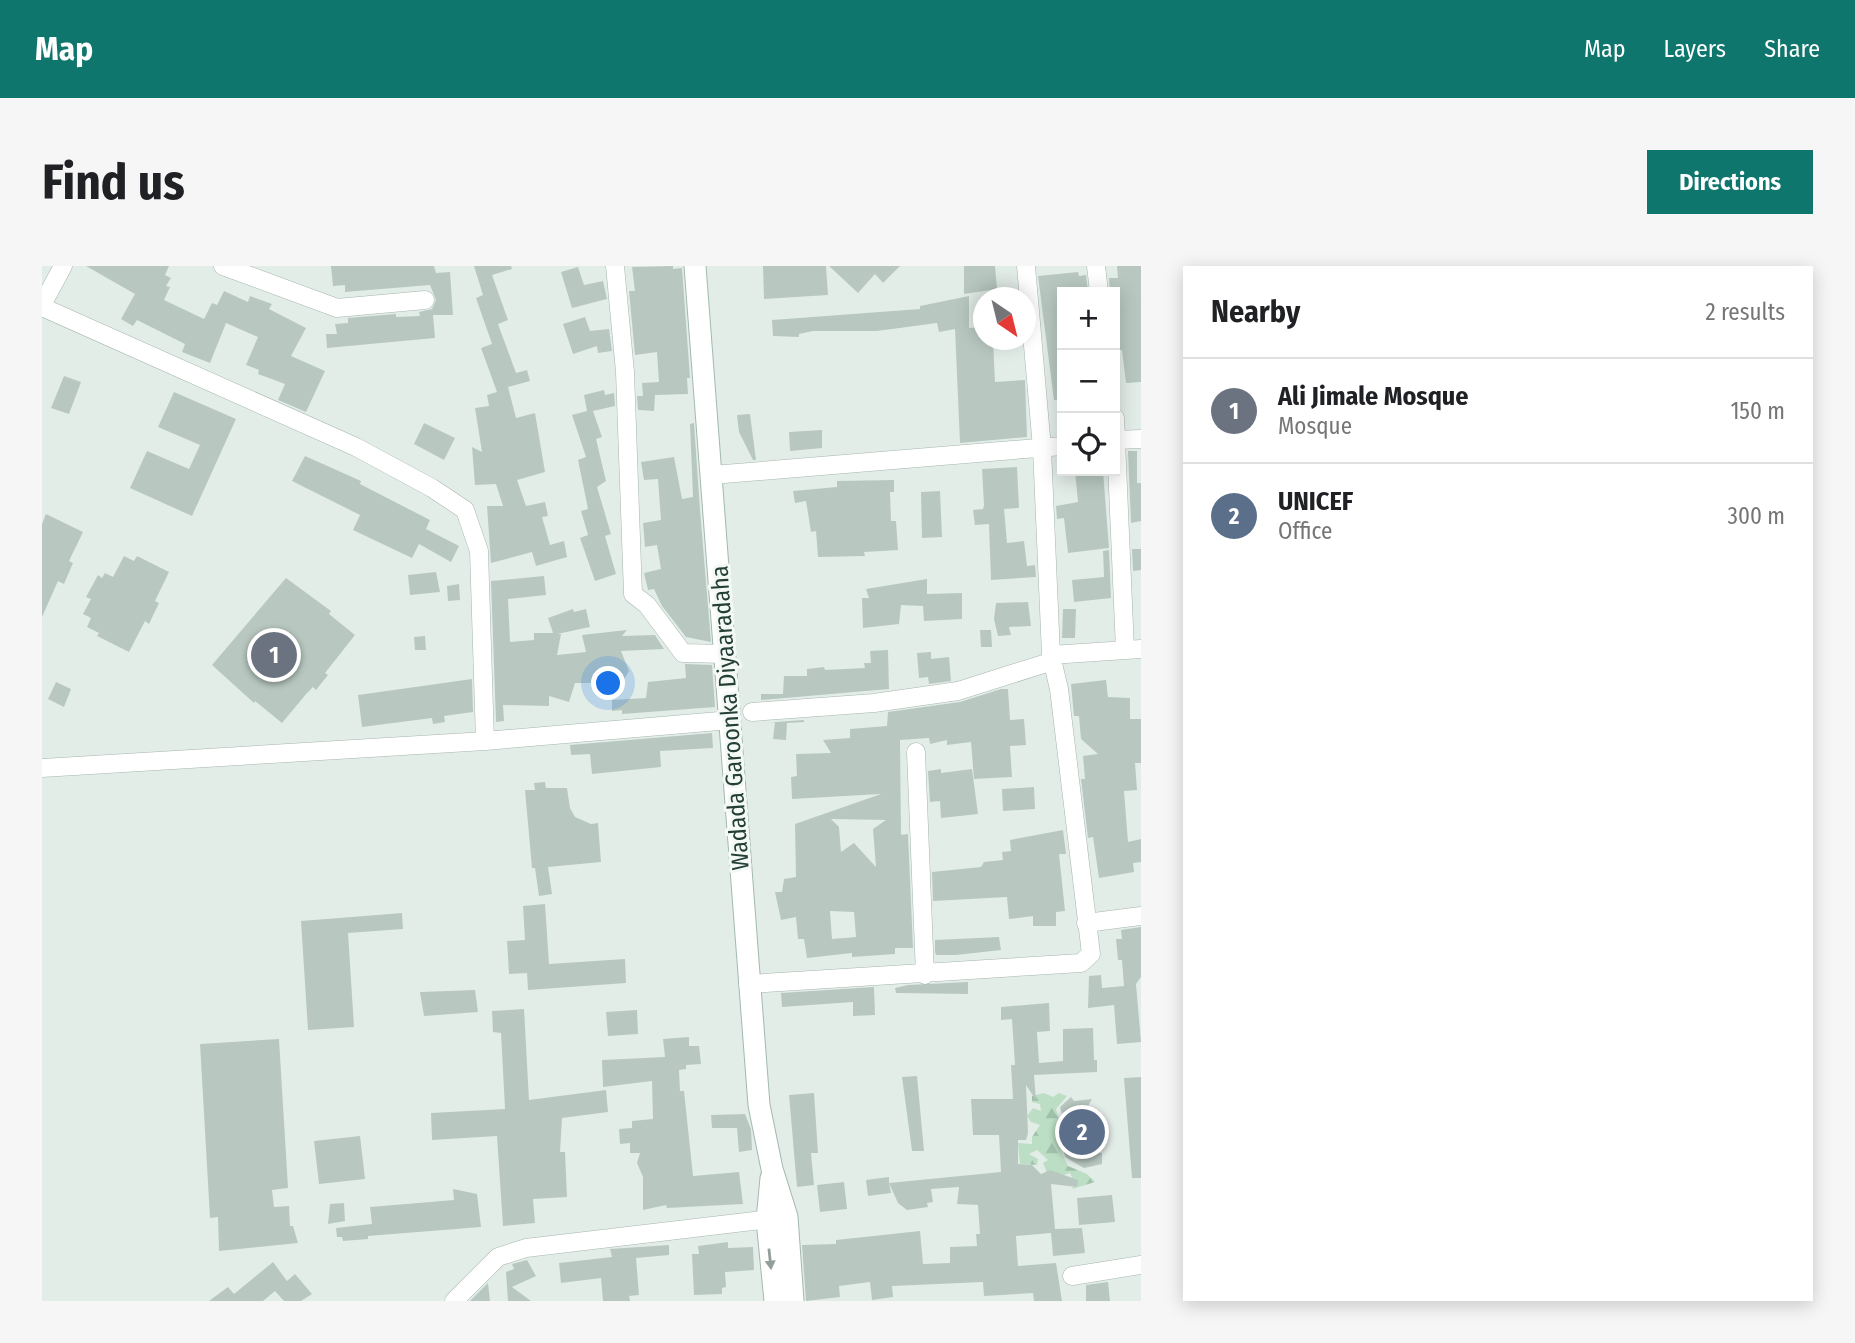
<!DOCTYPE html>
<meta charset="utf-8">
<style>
:root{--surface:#fff;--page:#f6f6f6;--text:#202124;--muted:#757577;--line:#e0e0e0;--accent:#0f766e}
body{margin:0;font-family:"Fira Sans Condensed",sans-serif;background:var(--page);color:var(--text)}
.controls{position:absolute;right:21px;top:21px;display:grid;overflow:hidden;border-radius:0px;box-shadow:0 4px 18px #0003}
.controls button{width:63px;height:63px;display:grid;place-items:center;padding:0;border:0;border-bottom:2px solid var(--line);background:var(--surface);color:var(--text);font:35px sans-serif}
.compass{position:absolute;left:931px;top:21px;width:63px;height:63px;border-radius:50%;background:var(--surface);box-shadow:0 4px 18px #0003;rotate:145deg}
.you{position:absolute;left:567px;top:418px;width:24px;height:24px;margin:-18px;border:5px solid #fff;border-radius:50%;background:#1a73e8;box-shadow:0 0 0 10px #1a73e833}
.badge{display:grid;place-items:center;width:46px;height:46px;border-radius:50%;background:var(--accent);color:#fff;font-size:23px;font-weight:700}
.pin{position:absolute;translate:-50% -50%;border:4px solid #fff;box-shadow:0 2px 7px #0006}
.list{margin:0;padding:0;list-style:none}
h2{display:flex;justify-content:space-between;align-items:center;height:91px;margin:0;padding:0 28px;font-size:30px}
h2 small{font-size:23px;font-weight:400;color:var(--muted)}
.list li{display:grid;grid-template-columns:46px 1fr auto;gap:21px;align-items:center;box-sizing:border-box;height:105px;padding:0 28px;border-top:2px solid var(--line)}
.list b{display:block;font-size:26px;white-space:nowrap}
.list p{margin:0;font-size:23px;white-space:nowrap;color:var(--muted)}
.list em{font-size:23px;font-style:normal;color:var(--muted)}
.icon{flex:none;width:38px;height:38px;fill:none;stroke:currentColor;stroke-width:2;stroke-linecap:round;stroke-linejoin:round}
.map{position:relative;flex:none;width:1099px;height:1035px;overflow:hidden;border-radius:0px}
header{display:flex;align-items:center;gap:42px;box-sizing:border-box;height:98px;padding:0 35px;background:var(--accent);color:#fff}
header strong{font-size:33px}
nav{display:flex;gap:38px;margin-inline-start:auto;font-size:24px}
.intro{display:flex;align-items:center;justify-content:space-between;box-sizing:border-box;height:168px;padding:0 42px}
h1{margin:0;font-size:49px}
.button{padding:18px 32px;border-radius:0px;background:var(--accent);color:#fff;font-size:24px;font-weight:700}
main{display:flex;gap:42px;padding:0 42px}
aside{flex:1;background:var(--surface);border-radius:0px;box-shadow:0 4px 18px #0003}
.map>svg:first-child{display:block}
.forest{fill:url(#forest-firs)}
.building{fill:#b8c8c1;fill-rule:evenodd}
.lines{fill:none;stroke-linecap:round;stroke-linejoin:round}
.minor-casing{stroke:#a6b5af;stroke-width:19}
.secondary-casing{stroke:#a1b9b0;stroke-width:23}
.minor{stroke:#fff;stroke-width:18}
.secondary{stroke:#fff;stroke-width:21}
.oneway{fill:#919f9a}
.labels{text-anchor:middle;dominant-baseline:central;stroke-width:6;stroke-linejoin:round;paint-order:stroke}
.street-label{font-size:24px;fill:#233f36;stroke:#f4f9f6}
</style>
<header>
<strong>Map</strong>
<nav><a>Map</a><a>Layers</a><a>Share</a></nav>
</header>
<div class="intro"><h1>Find us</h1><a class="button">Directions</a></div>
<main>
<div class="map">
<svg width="1099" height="1035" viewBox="0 0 1099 1035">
<defs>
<pattern id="forest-firs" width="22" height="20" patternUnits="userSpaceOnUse" patternTransform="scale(1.75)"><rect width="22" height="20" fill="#bcdec5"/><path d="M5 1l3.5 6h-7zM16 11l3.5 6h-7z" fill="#a1c0aa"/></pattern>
</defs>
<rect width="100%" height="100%" fill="#e3ede8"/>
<path class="forest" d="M1002 827 1011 831 1017 827 1025 830 1014 843 1023 874 1018 883 1026 900 1045 908 1053 916 1030 923 1033 918 1028 907 1019 910 1005 907 1001 897 1006 894 995 884 987 888 996 893 995 899 978 898 976 877 990 878V871L998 859 989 856 985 850 991 842 999 845 998 838 990 836V830Z"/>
<path class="building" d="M44 0H127L123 9 129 12 124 20 128 21 122 34 162 53 170 37 175 39 182 25 206 36 208 30 230 38 227 43 264 62 249 90 283 105 264 146 236 134 243 118 216 108 217 104 204 99 216 71 184 57 168 97 140 86 143 78 95 54 91 60 79 53 93 28Z
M289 0H392L394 7 408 6 411 49H391L393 72 285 82 284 68H295L293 58 306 57V52L354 48V51L378 50 377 46 390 43 394 34 388 19 303 26V19L291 20Z
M432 0H469L470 3 450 9 466 54 456 58 474 107 485 104 488 115 466 121 474 152 493 147 503 206 475 214 484 240 503 236 506 250 500 251 508 279 522 275 525 291 494 300 490 286 449 297 445 240H461L454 218 433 219 430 181 440 186 433 142 447 140 445 129 455 126 439 82 450 78 434 32 441 29Z
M631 0V3L640 2 648 112H645L646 128 613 129 612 145 596 144 595 130H601L600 117 617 116 615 86 593 89 587 25H593L590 1Z
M721 0H784L786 29 722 33Z
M787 0H858L841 17 833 8 816 27Z
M922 0H953L955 23 922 28Z
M1075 0H1099V116L1084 117 1080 84H1073V26H1068L1067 12H1076Z
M536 1 542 19 561 15 565 33 530 42 519 6Z
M1036 6 1037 10 1044 9 1046 26H1020V133L1012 134 996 10Z
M927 30V62L942 61V74H951L953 116 983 114 985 171 918 177 913 63 897 66 895 57 835 65H771L757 68V71L731 70 730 54 878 43V40Z
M543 51 548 65 567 63 570 85 556 87 555 80 531 88 521 58Z
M22 110 39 116 27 148 9 142Z
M562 124 563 129 572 127 573 140 551 145 560 171 554 173 564 215 555 221 569 268 563 270 574 308 553 315 538 272 546 269 539 245 546 243 536 194 544 191 530 149 545 145 542 129Z
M132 126 194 153 150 250 88 222 105 185 147 203 158 179 116 161Z
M708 148 714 194H711L697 166 695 149Z
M382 157 413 172 402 194 372 178Z
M652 157 658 244 669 376 644 371 620 340 612 323 606 324 602 307 619 303 615 279 603 281 601 257 619 254 616 213 602 214 599 196 632 191 640 233 651 231 648 158Z
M780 164V182L748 185 747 166Z
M1086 185H1095V217H1099V255L1089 257Z
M263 190 319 215 318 218 388 254 384 263 417 280 409 296 377 278 370 292 311 264 318 249 250 215Z
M975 201 977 242 962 243 965 277 982 275 985 300 993 299 994 311 949 314 947 258 933 259 931 244 941 243 942 239 940 203Z
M1033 205H1061L1067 282 1026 287 1022 252 1015 253 1014 240 1036 236Z
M852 214V226H848L849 255H854L856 284 822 286 823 290 776 291 774 265 769 266 764 235 753 237 751 225 795 221V215Z
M898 225 900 271 880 272 879 226Z
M4 248 41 266 27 295 31 297 22 318 16 315 0 351V258Z
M1090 283H1099V304L1091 305Z
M1067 284 1069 332 1032 336 1030 314 1062 311 1061 285Z
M82 290 92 295 95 290 127 306 113 335 117 337 107 358 103 355 87 386 55 370 57 367 45 361 49 352 41 348 49 333 44 331 56 309 60 312 63 307 71 311Z
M394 306 398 326 368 329 366 309Z
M502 310 504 329 466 333 468 376 492 374V367H511L506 352 531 343 532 346 544 343 548 361 515 368H519L515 389 544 386 540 369 585 364 580 370 613 369 622 383 579 385 587 405 570 432 569 417H533L527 436 507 430V440L461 439 462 455 454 456 449 315Z
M244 312 289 345 287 348 313 369 283 407 286 409 274 424 271 421 265 427 240 457 213 435 212 437 170 399Z
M885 313V328L920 327V353L882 355 881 340 859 339 857 358 821 362 820 332H827L824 323Z
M417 318 418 334 406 335 405 320Z
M986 336 989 360 967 361 969 369 956 370 952 353 954 337Z
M1021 343H1034L1033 372H1020Z
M938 364H949L950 381H939Z
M383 370 384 384H373L372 371Z
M846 384 847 423 719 434V428H741L742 410H765V403L782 401 783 404 823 402 822 397H829L828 385Z
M889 386V393L907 391 909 415 887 418 886 411 877 412 875 387Z
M643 398 670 399 673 441 580 448V444L570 445V434L604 432 606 416 644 412Z
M430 413 431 446 402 450 403 456 391 458 390 452 320 461 316 429Z
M1064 414 1066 431 1088 432V453H1099V497H1093L1095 524 1082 525 1086 576 1099 573V596L1091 597 1092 606 1057 612 1051 571 1046 572 1039 513H1043L1041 490 1056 488 1039 473 1037 450H1032L1029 418Z
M14 416 29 423 22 441 6 433Z
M959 423H966L968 454 982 453 984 479 968 480 970 511 932 513 929 476 905 479V474L888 478 887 472 858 474 859 569 866 568 871 682H853V688L810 691V687L765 692 762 673H756L754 651 739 654 733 626H740L742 613 754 611 753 558 839 528 750 533 749 511 755 510 754 488 789 487 781 474 808 472V463L845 460 846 446 918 436ZM789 553 844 554 831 563 834 601 812 577 799 586 797 561ZM788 645 812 646 814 671 790 673Z
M762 454V456L745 457 744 474 731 473 733 456 720 457Z
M670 467 671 482 618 485 619 501 550 508 548 488 529 489 528 479Z
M899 503V507L930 503 936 548 899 552 898 535 888 536 886 505Z
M503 516 504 522H525L528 542 533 551 549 558 556 557 559 596 506 601 510 628 497 630 493 602H490L483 524H493L492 517Z
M992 521 993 543 961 545 960 523Z
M1021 564 1024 588H1017L1023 645 1014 646V660H991V650L967 653 965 631 891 635 890 606 939 601 942 596 961 594 960 586 969 585 968 574Z
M503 638 507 698 583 693 584 717 486 724 485 707 467 708 465 675 483 674 481 640Z
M360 647 361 663 306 667 312 761 266 764 259 655Z
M1099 661V711L1094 718 1099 776 1075 778 1072 739 1046 742 1047 710 1059 709 1060 722 1082 720 1080 694H1076L1074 673H1080L1079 664Z
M957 671 959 684 914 689H894L893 686V674Z
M926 716V728L854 727 853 722 866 719Z
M832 721 833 749 811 750V736L740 741 739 727Z
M433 724 436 746 382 750 378 726Z
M1007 737 1008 765 995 766 997 797 1021 795V763L1051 762 1052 794H1055V806L992 809 994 834 984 819 986 867 984 874H976V898L990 899 999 908 1008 904 1036 914 1035 921 1009 918 1013 963 1040 962 1043 987 1011 990 1009 967 974 970 976 1000 1014 997 1020 1035H992L991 1027 942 1030 941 1016 850 1020 851 1031 830 1034 828 1016 797 1020 798 1031 764 1035 760 979 794 978V974L878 965 881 998 908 997V981L935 980 934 968H938L936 939 915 938 917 921 889 923 891 936 885 937 886 941 865 944 856 937 847 917 849 927 826 930 824 914 847 911V917L959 906 957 869H931L929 833H971L969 799H973L970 753 959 754V741Z
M482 743 487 834 564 824 566 846 520 852 518 886H523L525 931 491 933 493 957 461 960 455 870 390 874 389 847 463 843 459 767 451 766 450 745Z
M595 744 596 768 566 770 564 746Z
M647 771V780H657L659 798 644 799V803L637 804 638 825H642L651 910 697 906 701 938 625 942 624 939 601 944V911L595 897 598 887H588V877L578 878 577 863 590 862V855L611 853 610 815 561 821 560 794 623 791 621 773Z
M237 773 246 922 230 924 232 941 247 940 248 960H251L256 977 177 985 176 951 168 952 158 778Z
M875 810 882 885H870L860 811Z
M1099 811V912H1090L1082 812Z
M772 827 776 887H769L772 919 755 921 747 829Z
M1029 831 1032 835 1050 833 1044 844 1045 850 1057 860 1056 887H1060V898L1042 902 1023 891 1021 879 1028 877 1018 841Z
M703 848 709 863 710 884 697 886 695 862H670L669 849Z
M318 870 323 913 277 918 272 875Z
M802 916 805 943 778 946 775 919Z
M411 923 435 928 439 961 326 970V973L301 975 300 971H295L294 962 330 958 328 941 412 934Z
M1070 929 1073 956 1037 959 1035 932Z
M302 937 303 955 286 958 288 938Z
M686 976V982L711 981 712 1004 683 1006 684 1021 680 1022V1028L652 1029 650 988H657L656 980Z
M627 979V989L594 992 597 1029 587 1030 588 1035H561L559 1012 519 1017 517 997 570 991 568 983Z
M485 994 494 1010 470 1021 489 1035H466L464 1006 472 1003 470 998Z
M231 996 245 1015 253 1008 270 1028 259 1035H242L233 1025 221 1035H167L186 1021 192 1028Z
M1066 1016 1068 1035H1044V1019Z
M446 1017 448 1035H428Z"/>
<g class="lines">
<defs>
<path id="minor" d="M181 0 295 42 383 34
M573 0 583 106 591 328 605 339 641 387 684 388
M1054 0 1057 26
M0 39 21 0
M0 41 314 181 390 222 423 244 437 285 443 475
M1073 152 1083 384
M1073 174 1099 173
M670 209 1020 180
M1009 389 1099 383
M710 446 832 437 916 425 1011 395
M874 486 883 709
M0 502 443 475 689 454
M1044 657 1099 650
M706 718 1039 697 1049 688 1017 423 1009 389 1000 182 984 0
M1030 1010 1099 999
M412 1035 456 991 484 982 737 952"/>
<path id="secondary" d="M653 0 717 839 730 903 745 951 751 1035
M729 912 725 954 733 1035"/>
</defs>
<use href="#minor" class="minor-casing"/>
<use href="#secondary" class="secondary-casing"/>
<use href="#minor" class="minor"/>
<use href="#secondary" class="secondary"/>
</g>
<defs><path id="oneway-solid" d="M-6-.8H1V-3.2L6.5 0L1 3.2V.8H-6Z" transform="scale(1.75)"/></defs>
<use class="oneway" href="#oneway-solid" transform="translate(728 993) rotate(84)"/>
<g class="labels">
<g class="street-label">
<text transform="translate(688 452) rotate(-94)">Wadada Garoonka Diyaaradaha</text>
</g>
</g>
</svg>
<div class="controls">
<button>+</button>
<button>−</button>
<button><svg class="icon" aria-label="locate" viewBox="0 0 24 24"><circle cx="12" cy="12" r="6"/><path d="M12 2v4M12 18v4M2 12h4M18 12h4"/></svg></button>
</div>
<svg class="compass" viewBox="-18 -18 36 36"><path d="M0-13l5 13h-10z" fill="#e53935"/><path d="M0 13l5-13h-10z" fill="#757577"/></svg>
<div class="you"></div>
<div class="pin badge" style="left:232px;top:389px;background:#6b7280">1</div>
<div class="pin badge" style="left:1040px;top:866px;background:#5c6f8a">2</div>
</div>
<aside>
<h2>Nearby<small>2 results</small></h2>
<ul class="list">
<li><span class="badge" style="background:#6b7280">1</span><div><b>Ali Jimale Mosque</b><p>Mosque</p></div><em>150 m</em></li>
<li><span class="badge" style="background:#5c6f8a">2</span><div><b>UNICEF</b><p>Office</p></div><em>300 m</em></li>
</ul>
</aside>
</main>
